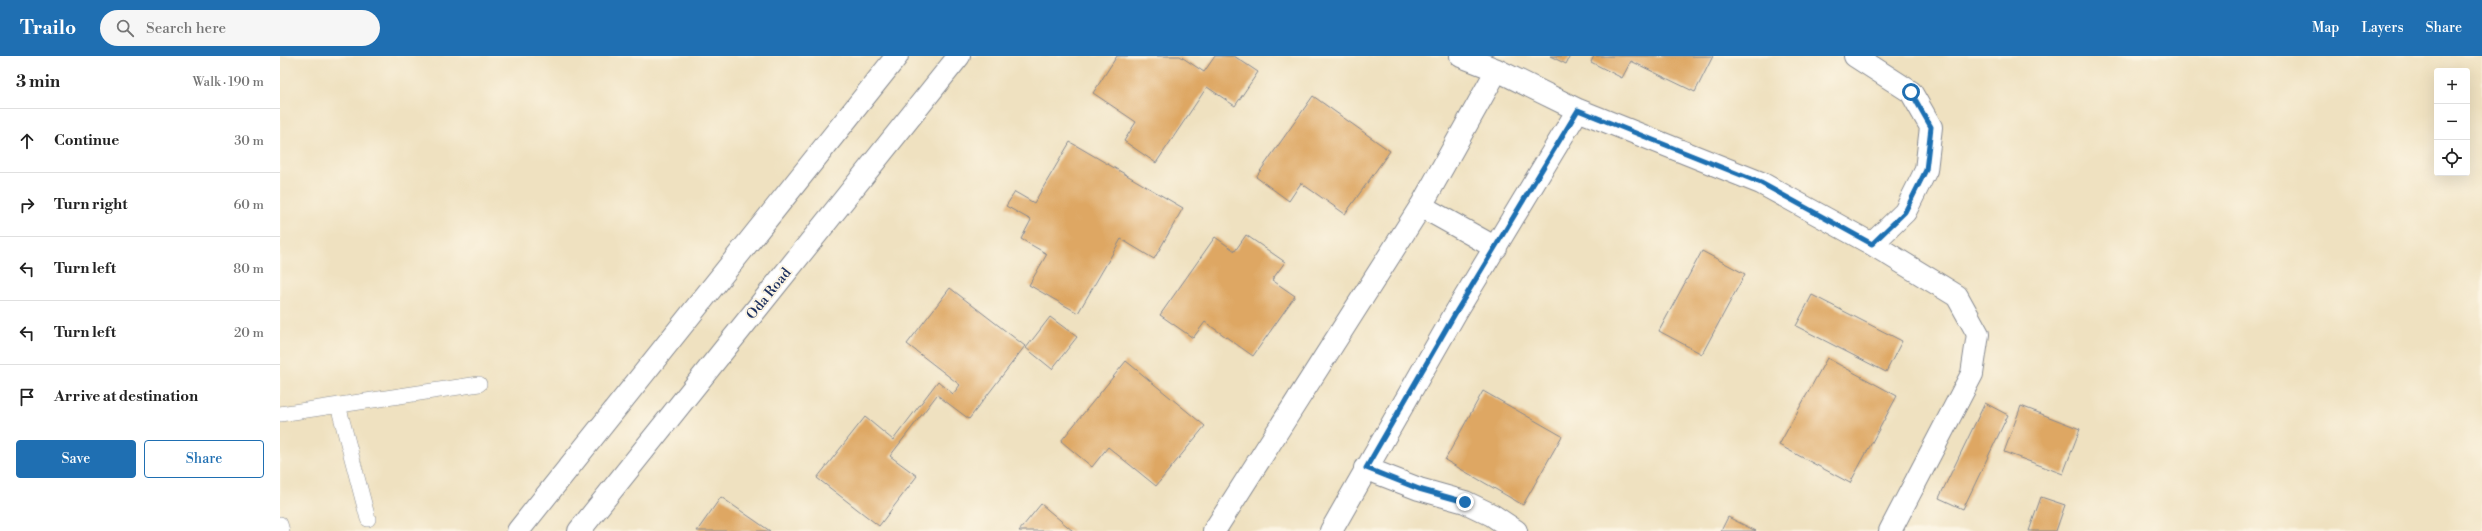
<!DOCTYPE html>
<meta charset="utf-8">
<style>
:root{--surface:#fff;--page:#f6f6f6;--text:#222;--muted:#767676;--line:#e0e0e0;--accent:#1f6fb2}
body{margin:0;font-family:"Libre Bodoni",serif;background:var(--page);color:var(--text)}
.controls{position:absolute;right:12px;top:12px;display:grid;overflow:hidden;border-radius:4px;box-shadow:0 4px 16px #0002}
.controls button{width:36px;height:36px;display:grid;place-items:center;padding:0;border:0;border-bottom:1px solid var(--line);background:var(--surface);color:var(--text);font:20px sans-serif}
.stop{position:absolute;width:12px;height:12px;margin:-9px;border:3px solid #1f6fb2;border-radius:50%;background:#fff}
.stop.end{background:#1f6fb2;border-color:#fff;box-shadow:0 1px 4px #0008}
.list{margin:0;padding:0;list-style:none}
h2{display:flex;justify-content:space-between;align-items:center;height:52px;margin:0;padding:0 16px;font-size:17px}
h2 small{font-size:13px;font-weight:400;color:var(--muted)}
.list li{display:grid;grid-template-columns:26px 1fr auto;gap:12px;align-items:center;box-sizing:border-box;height:64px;padding:0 16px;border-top:1px solid var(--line)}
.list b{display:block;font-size:15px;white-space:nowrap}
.list em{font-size:13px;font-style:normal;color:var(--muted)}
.actions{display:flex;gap:8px;padding:12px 16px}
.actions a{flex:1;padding:9px 0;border:1px solid var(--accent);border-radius:4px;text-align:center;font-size:14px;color:var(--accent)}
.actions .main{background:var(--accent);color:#fff}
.icon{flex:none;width:22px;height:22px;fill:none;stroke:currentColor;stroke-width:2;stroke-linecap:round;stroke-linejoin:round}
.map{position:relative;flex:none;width:2202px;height:475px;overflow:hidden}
header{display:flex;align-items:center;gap:24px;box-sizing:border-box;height:56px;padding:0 20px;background:var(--accent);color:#fff}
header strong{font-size:19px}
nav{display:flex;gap:22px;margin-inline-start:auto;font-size:14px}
.search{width:280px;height:36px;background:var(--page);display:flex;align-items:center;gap:10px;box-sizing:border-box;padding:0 14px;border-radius:22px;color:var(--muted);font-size:15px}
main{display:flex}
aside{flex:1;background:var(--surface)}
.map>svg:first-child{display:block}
.building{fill:#dea764}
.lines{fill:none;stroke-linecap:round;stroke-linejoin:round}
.service-casing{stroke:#85888f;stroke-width:16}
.minor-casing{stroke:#85888f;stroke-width:24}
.tertiary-casing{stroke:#85888f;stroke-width:24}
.service{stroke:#fff;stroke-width:15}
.minor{stroke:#fff;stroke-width:22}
.tertiary{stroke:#fff;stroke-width:22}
.route{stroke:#1f6fb2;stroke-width:5}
.labels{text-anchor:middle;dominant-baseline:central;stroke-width:4;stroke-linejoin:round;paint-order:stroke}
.street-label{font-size:14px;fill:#1b2f5e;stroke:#fcf5e5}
</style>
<header>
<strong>Trailo</strong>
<div class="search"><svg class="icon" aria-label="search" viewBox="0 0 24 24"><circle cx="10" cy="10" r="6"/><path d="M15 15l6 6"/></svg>Search here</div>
<nav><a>Map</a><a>Layers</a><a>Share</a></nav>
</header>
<main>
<aside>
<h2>3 min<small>Walk · 190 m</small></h2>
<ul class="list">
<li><svg class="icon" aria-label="ahead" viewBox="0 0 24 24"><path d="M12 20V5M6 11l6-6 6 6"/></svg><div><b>Continue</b></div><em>30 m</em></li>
<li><svg class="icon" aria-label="right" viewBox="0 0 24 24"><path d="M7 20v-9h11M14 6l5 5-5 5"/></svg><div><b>Turn right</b></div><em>60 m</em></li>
<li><svg class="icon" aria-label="left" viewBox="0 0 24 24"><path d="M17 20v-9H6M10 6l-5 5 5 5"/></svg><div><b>Turn left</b></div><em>80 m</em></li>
<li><svg class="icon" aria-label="left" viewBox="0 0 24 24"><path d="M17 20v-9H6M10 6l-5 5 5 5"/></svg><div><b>Turn left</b></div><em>20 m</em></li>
<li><svg class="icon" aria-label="arrive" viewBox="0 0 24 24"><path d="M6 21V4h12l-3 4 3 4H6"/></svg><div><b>Arrive at destination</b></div></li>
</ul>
<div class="actions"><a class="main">Save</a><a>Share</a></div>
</aside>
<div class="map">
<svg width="2202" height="475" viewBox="0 0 2202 475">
<rect width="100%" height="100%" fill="#fcf5e5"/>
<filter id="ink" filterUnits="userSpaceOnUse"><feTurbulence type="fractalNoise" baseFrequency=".025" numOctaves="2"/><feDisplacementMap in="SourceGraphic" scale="8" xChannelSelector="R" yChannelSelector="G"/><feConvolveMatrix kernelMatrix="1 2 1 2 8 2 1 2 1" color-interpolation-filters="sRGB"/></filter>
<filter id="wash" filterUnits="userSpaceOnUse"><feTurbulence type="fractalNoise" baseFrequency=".012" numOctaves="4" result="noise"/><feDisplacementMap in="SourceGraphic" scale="16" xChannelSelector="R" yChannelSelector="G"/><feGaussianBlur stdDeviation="0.9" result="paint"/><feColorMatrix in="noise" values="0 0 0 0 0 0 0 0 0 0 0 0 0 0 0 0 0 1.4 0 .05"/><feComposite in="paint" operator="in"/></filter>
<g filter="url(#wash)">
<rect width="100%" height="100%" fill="#efe1c0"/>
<g id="blocks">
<path class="building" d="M837 0H900L924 16 935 0H954L978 16 955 50 927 31 876 107 844 85 856 66 813 37Z
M1270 0H1290L1286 8Z
M1314 0H1433L1415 36 1351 5 1342 22 1311 6Z
M1033 40 1110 95 1065 158 1021 127 1009 145 976 121Z
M790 86 903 152 874 203 841 183 798 257 749 229 767 198 741 183 751 164 726 150 735 136 754 147Z
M966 179 1005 206 992 224 1015 240 973 300 925 266 913 282 880 259 935 181 955 195Z
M1422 195 1465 218 1422 298 1379 275Z
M670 232 745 290 689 363 657 339 610 400 637 420 599 470 537 422 585 361 613 384 658 325 673 338 680 329 627 288Z
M1532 239 1622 285 1606 316 1516 270Z
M770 261 797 281 772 313 746 292Z
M1547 302 1617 340 1570 427 1499 389Z
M846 305 925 370 876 430 828 391 812 411 781 385Z
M1203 335 1282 380 1243 449 1165 404Z
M1705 347 1728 359 1683 453 1659 442Z
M1741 350 1800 373 1783 418 1724 396Z
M441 441 490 475H417Z
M1761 441 1785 449 1776 475H1749Z
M761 448 793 475H739Z
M1448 461 1476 475H1441Z"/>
</g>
</g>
<g filter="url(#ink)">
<use href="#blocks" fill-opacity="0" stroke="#85888f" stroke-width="1"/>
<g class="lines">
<defs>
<path id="service" d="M58 349 88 463
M0 358 199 328
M0 468 2 475"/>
<path id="minor" d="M1181 0 1217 14 1298 54 1481 127 1592 188 1677 240 1698 278 1692 318 1610 475
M1575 0 1631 36 1651 71 1646 114 1625 156 1592 188
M1141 150 1216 192
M1085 412 1139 433 1185 446 1212 459 1236 475
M934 475 1141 150 1217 14
M1051 475 1176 256 1298 54"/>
<path id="tertiary" d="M238 475 617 0
M299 475 679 0"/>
</defs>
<use href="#service" class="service-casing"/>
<use href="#minor" class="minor-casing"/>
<use href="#tertiary" class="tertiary-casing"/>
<use href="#service" class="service"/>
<use href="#minor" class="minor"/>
<use href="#tertiary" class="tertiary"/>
</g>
</g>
<g class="lines" filter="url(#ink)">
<path class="route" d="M1185 446 1139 433 1086 412 1176 256 1298 54 1481 127 1592 188 1625 156 1646 114 1651 71 1631 36"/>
</g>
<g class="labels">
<g class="street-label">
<text transform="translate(489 238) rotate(-51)">Oda Road</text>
</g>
</g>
</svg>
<div class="controls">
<button>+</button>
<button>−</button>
<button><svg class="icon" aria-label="locate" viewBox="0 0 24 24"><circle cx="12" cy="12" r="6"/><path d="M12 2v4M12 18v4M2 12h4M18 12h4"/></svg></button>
</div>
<div class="stop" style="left:1631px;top:36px"></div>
<div class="stop end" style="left:1185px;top:446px"></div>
</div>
</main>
